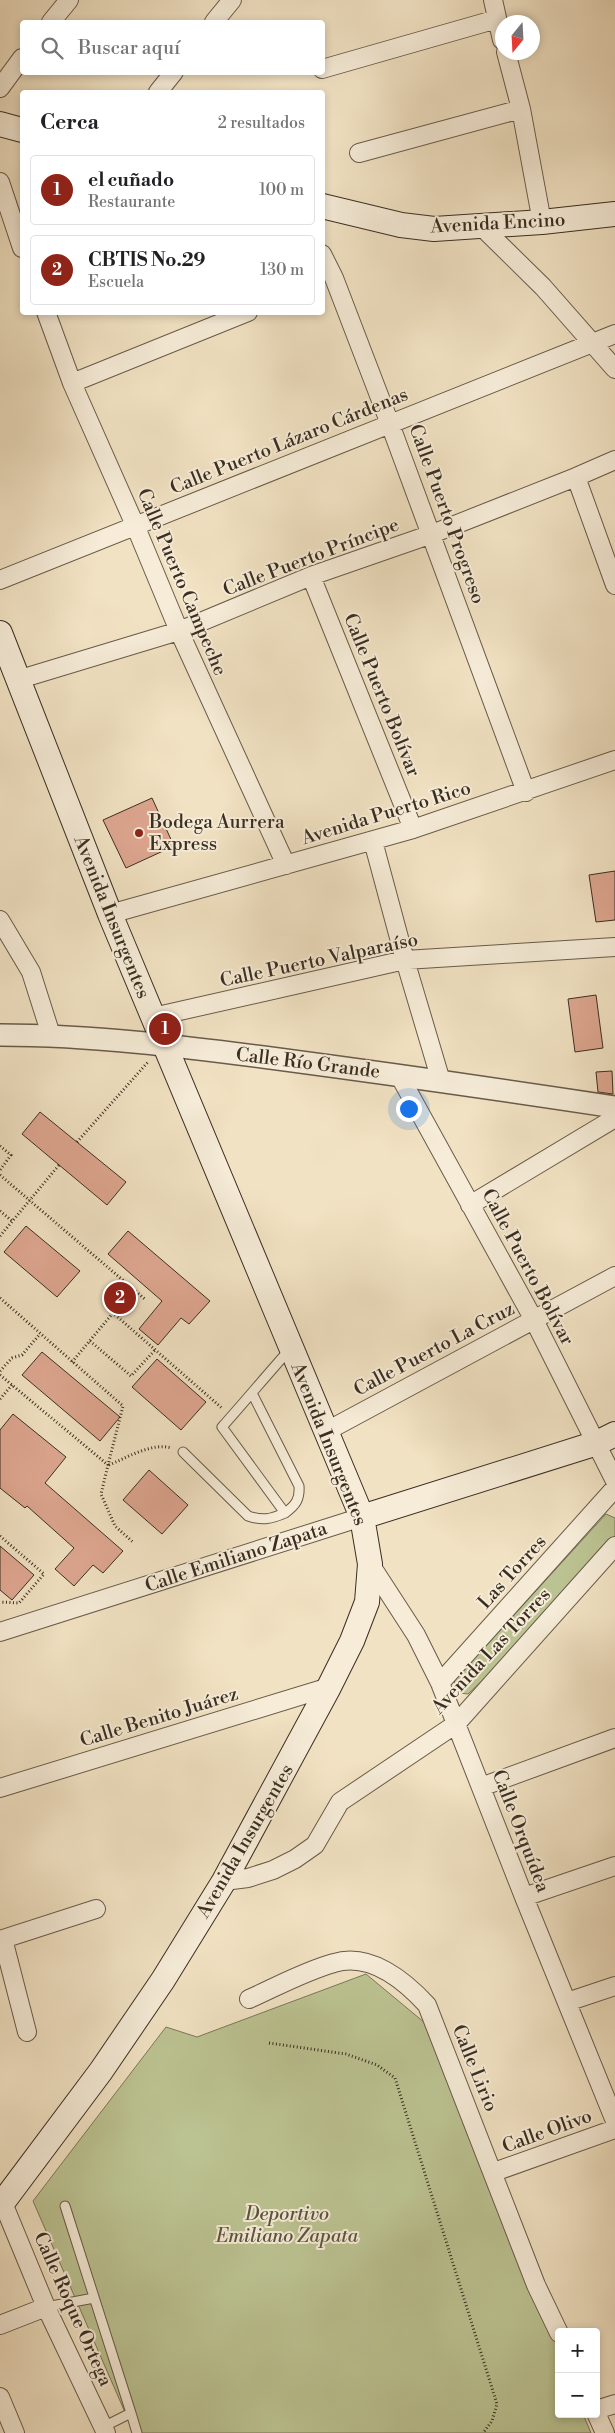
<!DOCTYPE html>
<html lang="es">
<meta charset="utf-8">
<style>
:root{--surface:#fff;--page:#f6f6f6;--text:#202124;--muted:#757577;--line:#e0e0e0;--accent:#8f2418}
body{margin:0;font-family:"Libre Bodoni",serif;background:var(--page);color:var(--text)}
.controls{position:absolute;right:15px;bottom:15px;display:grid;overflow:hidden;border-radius:5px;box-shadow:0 2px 8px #0003}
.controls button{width:45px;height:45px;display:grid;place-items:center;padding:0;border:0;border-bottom:1px solid var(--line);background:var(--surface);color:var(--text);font:25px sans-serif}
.compass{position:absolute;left:495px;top:15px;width:45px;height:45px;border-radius:50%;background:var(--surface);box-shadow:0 2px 8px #0003;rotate:198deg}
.you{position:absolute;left:408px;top:1108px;width:18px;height:18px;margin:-12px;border:4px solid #fff;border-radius:50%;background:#1a73e8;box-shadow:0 0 0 8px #1a73e833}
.badge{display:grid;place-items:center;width:32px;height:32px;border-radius:50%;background:var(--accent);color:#fff;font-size:16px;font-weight:700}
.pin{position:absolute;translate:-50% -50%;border:2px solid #fff;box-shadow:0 1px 5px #0006}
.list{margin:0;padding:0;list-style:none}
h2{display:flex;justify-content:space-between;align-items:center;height:65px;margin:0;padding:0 20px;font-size:21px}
h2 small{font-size:16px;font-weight:400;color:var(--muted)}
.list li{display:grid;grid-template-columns:32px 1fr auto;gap:15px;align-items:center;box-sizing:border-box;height:70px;margin:0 10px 10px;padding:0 10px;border:1px solid var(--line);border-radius:5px}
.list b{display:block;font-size:19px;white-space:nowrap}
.list p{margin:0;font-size:16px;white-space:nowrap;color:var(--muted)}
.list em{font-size:16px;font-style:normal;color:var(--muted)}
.icon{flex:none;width:28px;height:28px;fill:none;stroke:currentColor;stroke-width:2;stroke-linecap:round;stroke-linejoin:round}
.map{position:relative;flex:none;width:615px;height:2433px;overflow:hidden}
.search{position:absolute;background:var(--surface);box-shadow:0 2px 8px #0003;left:20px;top:20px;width:305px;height:55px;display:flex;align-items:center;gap:12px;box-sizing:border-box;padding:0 18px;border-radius:5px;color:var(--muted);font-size:19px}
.panel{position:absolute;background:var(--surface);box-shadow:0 2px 8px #0003;left:20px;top:90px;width:305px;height:225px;border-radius:5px}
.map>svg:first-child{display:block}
.green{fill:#bcc392;stroke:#7b785a}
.building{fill:#dea690;stroke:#3a2e22}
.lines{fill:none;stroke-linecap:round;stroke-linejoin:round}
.service-casing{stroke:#685b4a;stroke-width:11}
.minor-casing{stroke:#685b4a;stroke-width:20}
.tertiary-casing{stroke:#685b4a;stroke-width:24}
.secondary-casing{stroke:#3a2e22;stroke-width:26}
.path{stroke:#3a2e22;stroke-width:3;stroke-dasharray:1 2.5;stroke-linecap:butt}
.service{stroke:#f6ecd8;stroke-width:9}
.minor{stroke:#f6ecd8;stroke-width:18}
.tertiary{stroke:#f6ecd8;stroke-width:21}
.secondary{stroke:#f6ecd8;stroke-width:24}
.poi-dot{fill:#8f2418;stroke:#f6ecd8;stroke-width:2}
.labels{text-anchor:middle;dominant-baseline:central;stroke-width:4;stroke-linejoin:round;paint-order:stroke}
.street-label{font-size:19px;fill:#3a2e22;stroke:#f6ecd8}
.poi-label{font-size:19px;fill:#3a2e22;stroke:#f6ecd8;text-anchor:start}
.park-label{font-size:19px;font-style:italic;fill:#5a533e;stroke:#f6ecd8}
</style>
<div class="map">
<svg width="615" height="2433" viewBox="0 0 615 2433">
<rect width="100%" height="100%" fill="#f1e2c3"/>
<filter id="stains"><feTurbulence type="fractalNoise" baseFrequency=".004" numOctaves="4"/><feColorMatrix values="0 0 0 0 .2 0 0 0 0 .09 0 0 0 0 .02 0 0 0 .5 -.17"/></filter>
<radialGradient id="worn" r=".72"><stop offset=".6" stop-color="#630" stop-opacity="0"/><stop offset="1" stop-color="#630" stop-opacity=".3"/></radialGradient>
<path class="green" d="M606 1514 615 1518V1542L500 1664 468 1694 459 1693 454 1681Z
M366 1974 425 2023 491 2171 559 2350V2414H583L591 2433H134L33 2201 166 2027 197 2037Z"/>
<path class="building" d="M152 798 174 846 126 868 103 820Z
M615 871V920L596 922 589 875Z
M596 995 603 1048 575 1052 568 999Z
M612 1071 613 1094 598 1092 596 1072Z
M40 1112 126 1182 107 1205 22 1134Z
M26 1226 80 1271 57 1297 4 1252Z
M128 1231 210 1301 189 1324 181 1318 158 1345 139 1329 162 1301 108 1254Z
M42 1352 120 1417 100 1441 22 1375Z
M157 1359 206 1402 181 1430 132 1387Z
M13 1414 66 1457 45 1483 123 1551 103 1573 93 1565 74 1586 55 1569 74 1548 27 1506 25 1508 0 1488V1430Z
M149 1470 188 1505 162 1534 123 1500Z
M0 1546 34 1575 12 1600 0 1590Z"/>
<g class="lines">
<defs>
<path id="service" d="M252 1393 299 1486C300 1499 296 1505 285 1513L222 1427C245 1401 267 1375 290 1349
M183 1452 248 1516C263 1521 271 1519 285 1513
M65 2206 131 2413 103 2427
M46 2307 94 2298
M131 2413 137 2433"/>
<path id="minor" d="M493 0 502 40
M51 22 69 0
M214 22 232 0
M506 52 521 109 542 222
M322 69 497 19
M0 88 22 58
M158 92 174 72
M359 153 521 109
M0 182 22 248
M481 226 543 287 615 369
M322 254 334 278 390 424 526 792
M46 312 72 383 135 525 179 631 286 865
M72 383 248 312
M576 477 615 585
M311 576 413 829
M0 580 615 334
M17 680 179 631 311 576 432 534 576 477 615 460
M373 841 405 960 441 1081
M110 914 413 829 615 760
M0 920 31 972 51 1035
M153 1017 405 960 615 947
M399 1075 534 1320 615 1481
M470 1205 615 1118
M325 1432 615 1276
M370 1564 416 1635 440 1683 524 1897 615 2121
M0 1632 362 1517
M440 1683 615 1488
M481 1787 615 1738
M0 1788 329 1687
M224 1881 248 1878 273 1870 295 1859 315 1845 340 1802 456 1724 615 1546
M524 1897 615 1866
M3 1939 27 2032
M0 1940 96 1909
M249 1999C276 1987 305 1971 334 1963 370 1952 405 1981 427 2005L536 2285 559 2333
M567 2002 615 1986
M494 2172 615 2129
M3 2203 46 2307 106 2433
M0 2325 46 2307
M0 2397 15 2433
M596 2410 615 2404
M596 2413 605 2433"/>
<path id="tertiary" d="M0 1035C93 1035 186 1047 278 1059 391 1074 503 1090 615 1107"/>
<path id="secondary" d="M0 124 22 130
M322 206 401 225 434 229 542 222 615 214
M0 633 110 914 362 1517 370 1564 367 1602 352 1641 329 1687 224 1881 163 1980 101 2071 0 2206
M362 1517 597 1443 615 1434"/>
</defs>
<use href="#service" class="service-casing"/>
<use href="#minor" class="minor-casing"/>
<use href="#tertiary" class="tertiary-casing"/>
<use href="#secondary" class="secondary-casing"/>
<path class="path" d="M77 1142 148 1062
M0 1146 11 1155 0 1170
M0 1175 146 1300
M0 1211 12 1221
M0 1236 59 1165
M0 1298 123 1406 108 1465
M90 1341 131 1376 155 1350
M72 1362 113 1313 223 1409
M0 1371 12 1358 22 1355 40 1334
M0 1375 108 1465 101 1494 115 1526 134 1543
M0 1399 12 1385
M109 1465C126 1458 153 1442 171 1448
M0 1536 44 1574 19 1603 0 1602
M269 2043 346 2054 377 2065 395 2078 497 2404 492 2421 483 2433"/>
<use href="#service" class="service"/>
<use href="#minor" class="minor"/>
<use href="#tertiary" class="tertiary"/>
<use href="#secondary" class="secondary"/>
</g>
<circle class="poi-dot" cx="139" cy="833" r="5"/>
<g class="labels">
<g class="street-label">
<text transform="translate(498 223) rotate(-3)">Avenida Encino</text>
<text transform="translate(289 441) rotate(-22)">Calle Puerto Lázaro Cárdenas</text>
<text transform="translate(447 514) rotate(70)">Calle Puerto Progreso</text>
<text transform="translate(311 557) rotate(-21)">Calle Puerto Príncipe</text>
<text transform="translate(182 582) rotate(67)">Calle Puerto Campeche</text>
<text transform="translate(382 695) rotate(68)">Calle Puerto Bolívar</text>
<text transform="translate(386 813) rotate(-17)">Avenida Puerto Rico</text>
<text transform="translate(112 917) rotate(68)">Avenida Insurgentes</text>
<text transform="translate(319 960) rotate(-12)">Calle Puerto Valparaíso</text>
<text transform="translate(308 1063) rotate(7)">Calle Río Grande</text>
<text transform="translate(528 1267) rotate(62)">Calle Puerto Bolívar</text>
<text transform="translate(434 1349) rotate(-28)">Calle Puerto La Cruz</text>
<text transform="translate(329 1444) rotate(68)">Avenida Insurgentes</text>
<text transform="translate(236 1557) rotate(-18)">Calle Emiliano Zapata</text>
<text transform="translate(512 1572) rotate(-48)">Las Torres</text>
<text transform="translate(491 1651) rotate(-47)">Avenida Las Torres</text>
<text transform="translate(159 1717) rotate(-17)">Calle Benito Juárez</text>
<text transform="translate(521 1831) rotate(69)">Calle Orquídea</text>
<text transform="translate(245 1841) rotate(-60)">Avenida Insurgentes</text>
<text transform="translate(475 2068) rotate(68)">Calle Lirio</text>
<text transform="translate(547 2131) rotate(-20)">Calle Olivo</text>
<text transform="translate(73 2309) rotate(66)">Calle Roque Ortega</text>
</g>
<g class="poi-label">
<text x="149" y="822">Bodega Aurrera<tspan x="149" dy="22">Express</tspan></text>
</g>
<g class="park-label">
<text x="287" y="2214">Deportivo<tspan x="287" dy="22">Emiliano Zapata</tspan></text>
</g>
</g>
<rect width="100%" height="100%" filter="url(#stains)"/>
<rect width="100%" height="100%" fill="url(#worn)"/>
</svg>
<div class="controls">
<button>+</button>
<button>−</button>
</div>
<svg class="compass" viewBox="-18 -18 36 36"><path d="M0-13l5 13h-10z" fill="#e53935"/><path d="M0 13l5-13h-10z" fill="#757577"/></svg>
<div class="you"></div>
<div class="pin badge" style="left:165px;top:1029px">1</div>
<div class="pin badge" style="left:120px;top:1298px">2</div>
<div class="search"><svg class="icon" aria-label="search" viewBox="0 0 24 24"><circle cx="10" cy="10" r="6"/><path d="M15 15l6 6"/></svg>Buscar aquí</div>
<section class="panel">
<h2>Cerca<small>2 resultados</small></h2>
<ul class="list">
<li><span class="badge">1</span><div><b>el cuñado</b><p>Restaurante</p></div><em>100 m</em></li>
<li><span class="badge">2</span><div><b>CBTIS No.29</b><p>Escuela</p></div><em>130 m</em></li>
</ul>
</section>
</div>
